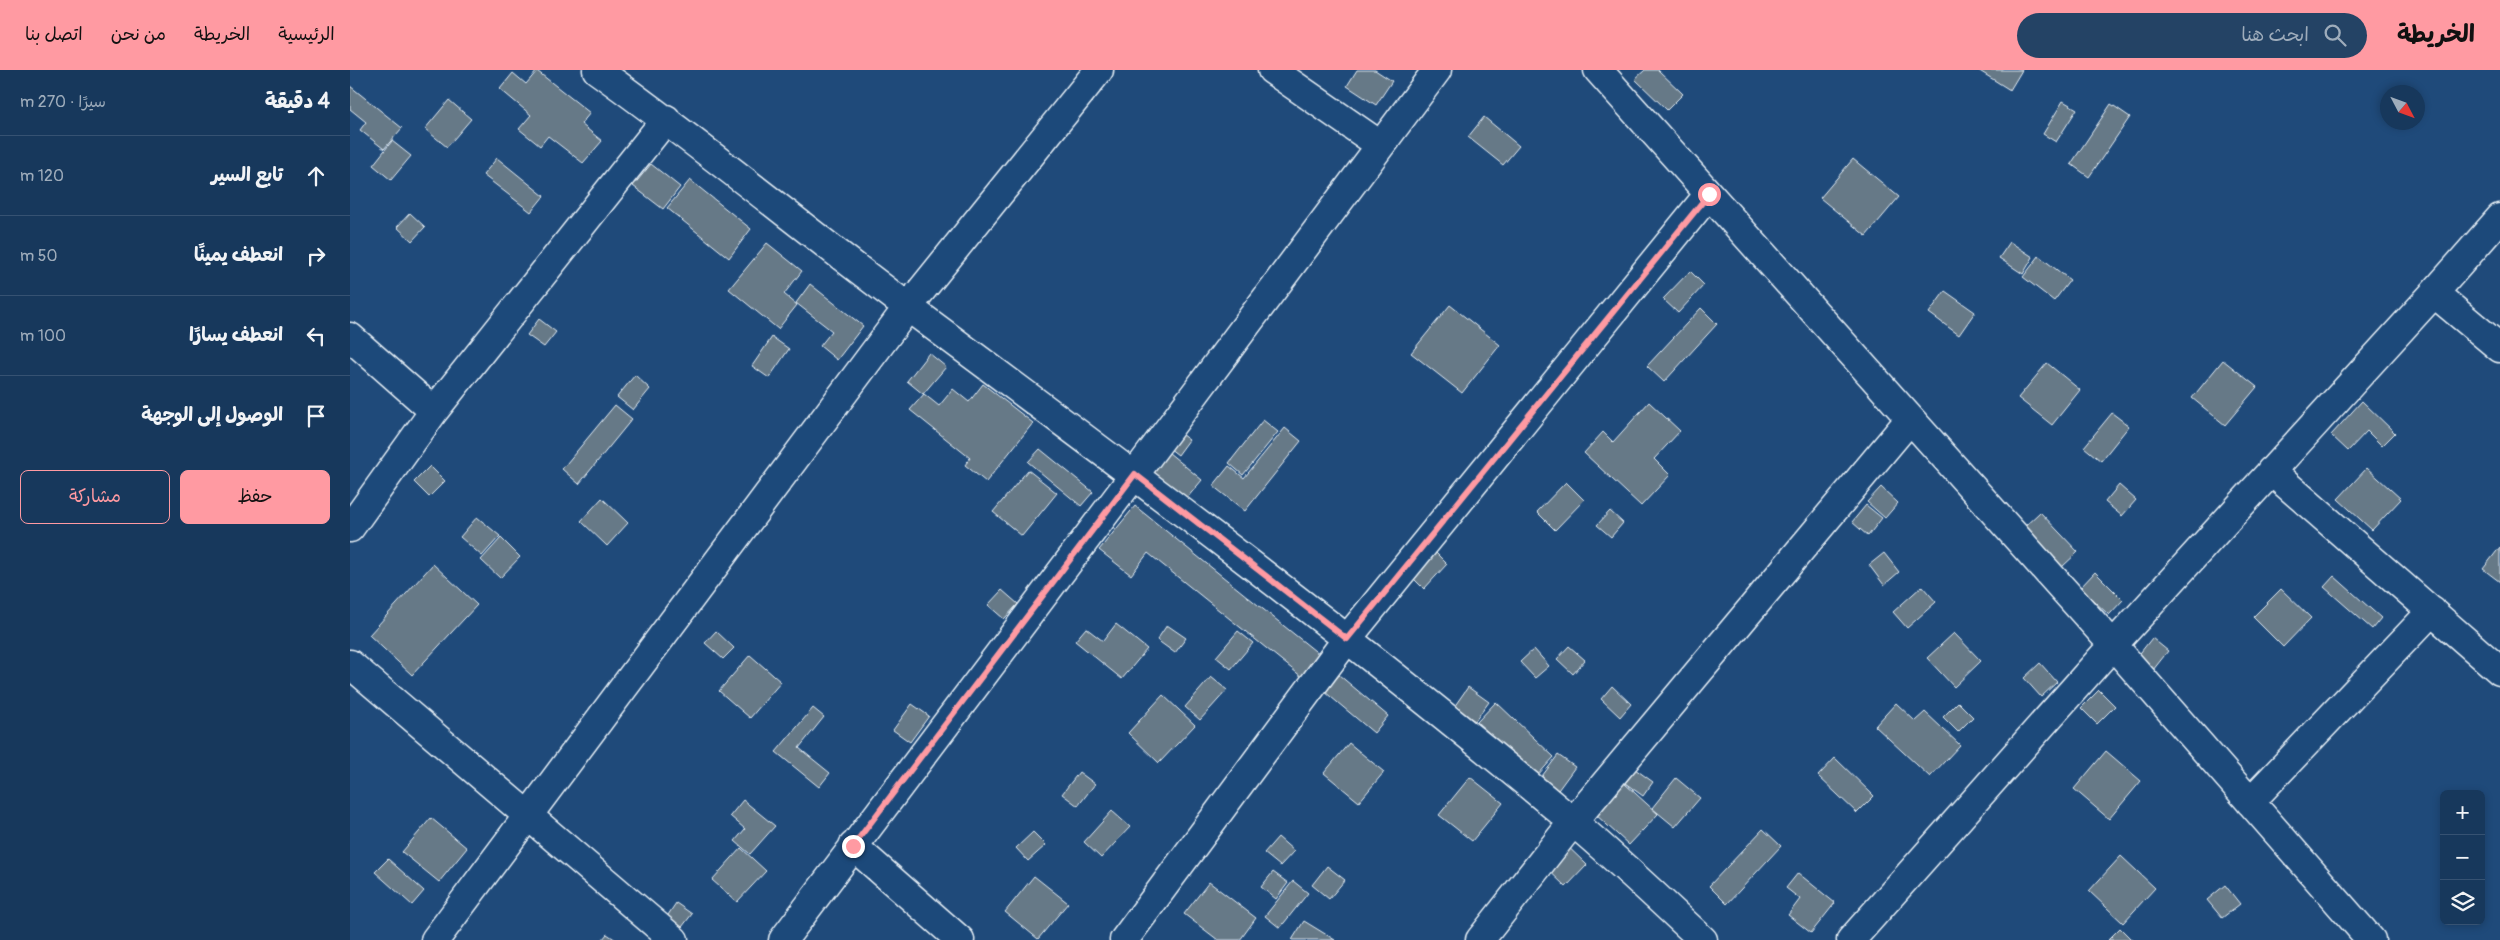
<!DOCTYPE html>
<html lang="ar">
<meta charset="utf-8">
<style>
:root{--surface:#17385c;--page:#244365;--text:#f1f3f6;--muted:#9eacbb;--line:#365272;--accent:#ff9aa2}
body{margin:0;font-family:Pangolin,"Playpen Sans Arabic",sans-serif;background:var(--page);color:var(--text);direction:rtl}
.controls{position:absolute;right:15px;bottom:15px;display:grid;overflow:hidden;border-radius:8px;box-shadow:0 2px 8px #0003}
.controls button{width:45px;height:45px;display:grid;place-items:center;padding:0;border:0;border-bottom:1px solid var(--line);background:var(--surface);color:var(--text);font:25px sans-serif}
.compass{position:absolute;left:2030px;top:15px;width:45px;height:45px;border-radius:50%;background:var(--surface);box-shadow:0 2px 8px #0003;rotate:131deg}
.stop{position:absolute;width:15px;height:15px;margin:-11px;border:4px solid #ff9aa2;border-radius:50%;background:#fff}
.stop.end{background:#ff9aa2;border-color:#fff;box-shadow:0 1px 5px #0008}
.list{margin:0;padding:0;list-style:none}
h2{display:flex;justify-content:space-between;align-items:center;height:65px;margin:0;padding:0 20px;font-size:21px}
h2 small{font-size:16px;font-weight:400;color:var(--muted)}
.list li{display:grid;grid-template-columns:32px 1fr auto;gap:15px;align-items:center;box-sizing:border-box;height:80px;padding:0 20px;border-top:1px solid var(--line)}
.list b{display:block;font-size:19px;white-space:nowrap}
.list em{font-size:16px;font-style:normal;color:var(--muted)}
.actions{display:flex;gap:10px;padding:15px 20px}
.actions a{flex:1;padding:11px 0;border:1px solid var(--accent);border-radius:8px;text-align:center;font-size:18px;color:var(--accent)}
.actions .main{background:var(--accent);color:#111}
.icon{flex:none;width:28px;height:28px;fill:none;stroke:currentColor;stroke-width:2;stroke-linecap:round;stroke-linejoin:round}
.map{position:relative;flex:none;width:2150px;height:870px;overflow:hidden;direction:ltr}
header{display:flex;align-items:center;gap:30px;box-sizing:border-box;height:70px;padding:0 25px;background:var(--accent);color:#111}
header strong{font-size:24px}
nav{display:flex;gap:28px;margin-inline-start:auto;font-size:18px}
.search{width:350px;height:45px;background:var(--page);display:flex;align-items:center;gap:12px;box-sizing:border-box;padding:0 18px;border-radius:28px;color:var(--muted);font-size:19px}
main{display:flex}
aside{flex:1;background:var(--surface)}
.map>svg:first-child{display:block}
.building{fill:#667987;stroke:#e8f1f8}
.lines{fill:none;stroke-linecap:round;stroke-linejoin:round}
.minor-casing{stroke:#e8f1f8;stroke-width:31}
.minor{stroke:#1f4a7a;stroke-width:28}
.route{stroke:#ff9aa2;stroke-width:6}
</style>
<header>
<strong>الخريطة</strong>
<div class="search"><svg class="icon" aria-label="search" viewBox="0 0 24 24"><circle cx="10" cy="10" r="6"/><path d="M15 15l6 6"/></svg>ابحث هنا</div>
<nav><a>الرئيسية</a><a>الخريطة</a><a>من نحن</a><a>اتصل بنا</a></nav>
</header>
<main>
<div class="map">
<svg width="2150" height="870" viewBox="0 0 2150 870">
<rect width="100%" height="100%" fill="#1f4a7a"/>
<filter id="ink" filterUnits="userSpaceOnUse"><feTurbulence type="fractalNoise" baseFrequency=".02" numOctaves="2"/><feDisplacementMap in="SourceGraphic" scale="10" xChannelSelector="R" yChannelSelector="G"/><feConvolveMatrix kernelMatrix="1 2 1 2 8 2 1 2 1" color-interpolation-filters="sRGB"/></filter>
<g filter="url(#ink)">
<path class="building" d="M1007 0H1025L1042 11 1026 35 997 16Z
M1295 0H1308L1333 24 1317 40 1285 9Z
M1628 0H1672L1660 20Z
M187 1 240 43 231 54 252 71 233 93 198 66 190 76 169 59 181 45 150 19 163 3 176 14Z
M0 16 52 58 34 79 10 60 16 52 0 39Z
M99 30 121 49 97 77 75 59Z
M1713 31 1727 39 1706 72 1693 64Z
M1761 34 1780 47 1739 107 1721 94Z
M1134 47 1169 76 1153 95 1118 67Z
M42 71 61 86 41 110 23 95Z
M147 88 194 126 181 142 133 105Z
M1503 89 1549 127 1516 166 1470 128Z
M301 94 330 117 313 139 283 116Z
M340 110 401 159 379 188 317 138Z
M60 143 75 157 62 171 47 157Z
M1660 172 1683 187 1673 204 1649 188Z
M417 173 452 201 434 224 447 235 428 259 379 219Z
M1689 186 1720 210 1704 231 1673 207Z
M1340 201 1354 215 1328 243 1313 229Z
M460 214 513 256 487 290 470 276 482 261 446 233Z
M1595 221 1625 242 1609 265 1579 243Z
M1100 235 1150 275 1112 323 1061 283Z
M1351 238 1367 254 1314 312 1297 296Z
M189 249 206 262 194 277 177 265Z
M422 267 439 279 419 308 402 296Z
M579 283 596 297 573 324 557 311Z
M1873 290 1907 317 1875 355 1842 328Z
M1697 293 1730 320 1702 355 1668 328Z
M285 305 300 319 283 340 267 327Z
M633 314 683 353 636 412 615 395 620 388 560 340 574 324 589 336 603 319 619 332Z
M2012 331 2045 363 2032 376 2017 361 1998 381 1981 365Z
M1299 332 1330 361 1304 389 1320 405 1291 436 1234 383 1253 362 1263 372Z
M265 335 282 349 229 414 212 399Z
M1762 343 1779 356 1751 391 1734 377Z
M913 350 928 362 893 405 879 393Z
M817 354 839 370 828 385 806 368Z
M935 358 951 371 895 441 863 416 879 396 894 408Z
M813 378 852 410 832 434 793 402Z
M690 379 743 422 731 436 678 392Z
M80 396 95 411 79 427 64 412Z
M2017 398 2051 429 2022 460 1988 429Z
M678 400 707 423 672 466 643 442Z
M1216 412 1234 430 1205 460 1187 442Z
M1769 415 1786 430 1772 446 1755 432Z
M1531 417 1548 433 1535 448 1517 432Z
M252 428 278 453 257 476 231 451Z
M1516 435 1532 448 1518 466 1502 452Z
M785 436 970 585 952 607 798 483 781 505 749 480Z
M1260 441 1273 453 1261 467 1247 455Z
M1690 442 1728 482 1712 497 1674 457Z
M127 447 150 466 132 486 110 467Z
M151 468 170 487 150 508 131 490Z
M2150 477V512L2133 499Z
M1082 479 1097 494 1074 519 1059 504Z
M1534 483 1549 502 1534 515 1519 495Z
M83 494 127 535 62 605 19 565Z
M1745 502 1773 530 1759 545 1730 518Z
M1984 506 2031 548 2022 559 1974 517Z
M1572 516 1586 532 1557 558 1543 542Z
M1931 519 1961 548 1933 577 1903 547Z
M652 520 668 534 654 549 638 535Z
M766 554 797 579 772 609 725 571 736 558 753 571Z
M817 555 836 568 825 583 807 570Z
M366 561 384 578 373 589 355 573Z
M888 561 903 573 881 599 866 587Z
M1604 563 1631 591 1604 617 1577 588Z
M1802 568 1818 581 1803 600 1787 587Z
M1219 576 1235 590 1223 604 1207 589Z
M1184 579 1199 596 1185 608 1170 592Z
M400 585 431 612 400 648 369 621Z
M1690 593 1707 612 1691 627 1674 608Z
M989 605 1038 646 1024 663 975 622Z
M861 607 877 620 850 650 835 637Z
M1262 616 1281 634 1270 647 1251 629Z
M1118 617 1139 632 1125 651 1104 637Z
M1749 620 1765 636 1747 654 1731 638Z
M813 625 845 655 809 693 778 663Z
M1146 632 1204 687 1186 707 1127 652Z
M1608 632 1623 647 1608 662 1593 647Z
M1546 633 1565 651 1575 642 1610 675 1580 707 1525 656Z
M562 634 579 646 560 672 543 660Z
M463 638 474 647 449 678 480 703 469 717 426 682Z
M999 673 1034 702 1009 732 974 703Z
M1756 681 1791 711 1759 749 1724 719Z
M1208 685 1225 697 1203 727 1186 714Z
M1485 688 1524 726 1507 743 1468 706Z
M1285 699 1303 712 1293 726 1275 713Z
M729 702 745 714 728 736 712 724Z
M1120 707 1153 733 1122 771 1089 745Z
M1326 708 1350 728 1325 757 1302 738Z
M1274 713 1308 744 1279 775 1245 744Z
M393 730 425 756 400 784 385 771 395 759 380 746Z
M762 741 780 757 751 788 734 772Z
M81 748 117 778 89 812 52 782Z
M1413 759 1431 776 1377 834 1359 816Z
M683 762 696 775 678 791 666 778Z
M928 767 944 781 930 796 914 783Z
M1209 768 1237 795 1216 817 1188 790Z
M391 778 416 801 387 832 362 810Z
M1771 786 1805 818 1773 853 1739 821Z
M38 789 74 821 62 835 25 802Z
M977 796 995 810 979 829 962 815Z
M923 802 938 813 926 829 911 817Z
M1448 803 1485 833 1461 863 1438 845 1450 829 1436 818Z
M684 806 718 833 688 869 655 842Z
M943 811 958 823 930 858 915 846Z
M859 812 906 848 890 870H868L834 844Z
M1875 815 1890 834 1872 848 1857 830Z
M326 833 342 844 329 861 314 851Z
M954 851 985 870H942Z
M1770 858 1782 870H1758Z
M257 864 266 870H252Z"/>
<g class="lines">
<defs>
<path id="minor" d="M247 0C355 77 456 161 562 240 786 406 1009 572 1222 751 1267 789 1310 830 1353 870
M922 0 1030 75
M1248 0 1763 575 2021 870
M2084 223 2150 278
M0 267 84 341
M1921 401 2150 601
M0 458 84 341 316 49
M0 594 324 870
M1900 732 2082 541
M503 776 610 870
M85 870 558 237 749 0
M433 870 785 404 1087 0
M774 870 997 569 1359 124
M1130 870 1223 752 1560 349
M1501 870 1763 575 2084 223 2150 148"/>
</defs>
<use href="#minor" class="minor-casing"/>
<use href="#minor" class="minor"/>
</g>
</g>
<g class="lines" filter="url(#ink)">
<path class="route" d="M503 776 785 404 997 569 1359 124"/>
</g>
</svg>
<div class="controls">
<button>+</button>
<button>−</button>
<button><svg class="icon" aria-label="layers" viewBox="0 0 24 24"><path d="M12 4l9 5-9 5-9-5zM3 14l9 5 9-5"/></svg></button>
</div>
<svg class="compass" viewBox="-18 -18 36 36"><path d="M0-13l5 13h-10z" fill="#e53935"/><path d="M0 13l5-13h-10z" fill="#9eacbb"/></svg>
<div class="stop" style="left:1359px;top:124px"></div>
<div class="stop end" style="left:503px;top:776px"></div>
</div>
<aside>
<h2>4 دقيقة<small>سيرًا · 270 m</small></h2>
<ul class="list">
<li><svg class="icon" aria-label="ahead" viewBox="0 0 24 24"><path d="M12 20V5M6 11l6-6 6 6"/></svg><div><b>تابع السير</b></div><em>120 m</em></li>
<li><svg class="icon" aria-label="right" viewBox="0 0 24 24"><path d="M7 20v-9h11M14 6l5 5-5 5"/></svg><div><b>انعطف يمينًا</b></div><em>50 m</em></li>
<li><svg class="icon" aria-label="left" viewBox="0 0 24 24"><path d="M17 20v-9H6M10 6l-5 5 5 5"/></svg><div><b>انعطف يسارًا</b></div><em>100 m</em></li>
<li><svg class="icon" aria-label="arrive" viewBox="0 0 24 24"><path d="M6 21V4h12l-3 4 3 4H6"/></svg><div><b>الوصول إلى الوجهة</b></div></li>
</ul>
<div class="actions"><a class="main">حفظ</a><a>مشاركة</a></div>
</aside>
</main>
